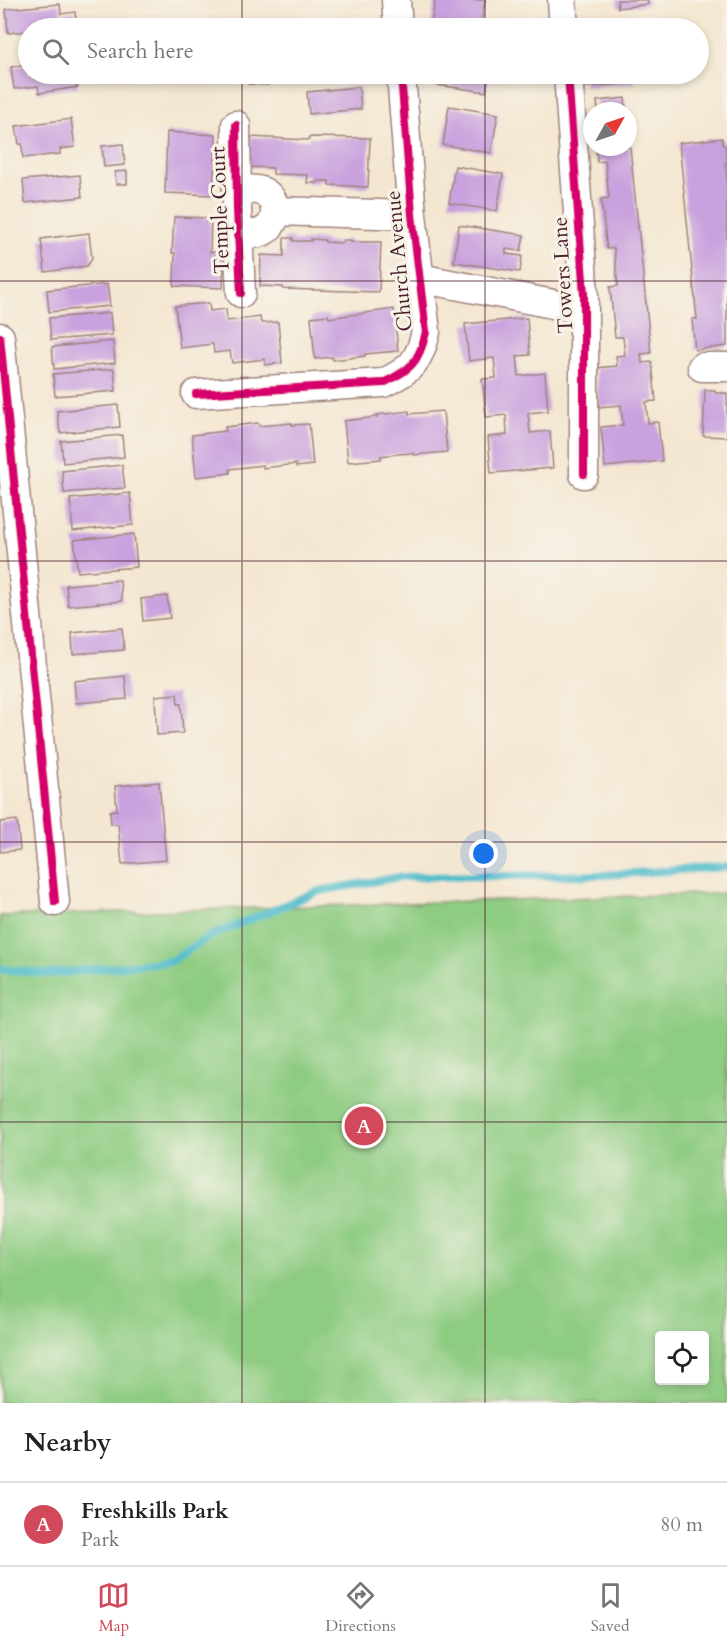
<!DOCTYPE html>
<style>
:root{--surface:#fff;--page:#f2f2f2;--text:#222;--muted:#767676;--line:#e0e0e0;--accent:#d1495b}
body{margin:0;font-family:Cardo,serif;background:var(--page);color:var(--text)}
.controls{position:absolute;right:18px;bottom:18px;display:grid;overflow:hidden;border-radius:6px;box-shadow:0 3px 9px #0003}
.controls button{width:54px;height:54px;display:grid;place-items:center;padding:0;border:0;border-bottom:2px solid var(--line);background:var(--surface);color:var(--text);font:30px sans-serif}
.compass{position:absolute;left:583px;top:102px;width:54px;height:54px;border-radius:50%;background:var(--surface);box-shadow:0 3px 9px #0003;rotate:50deg}
.you{position:absolute;left:484px;top:854px;width:21px;height:21px;margin:-15px;border:4px solid #fff;border-radius:50%;background:#1a73e8;box-shadow:0 0 0 9px #1a73e833}
.badge{display:grid;place-items:center;width:39px;height:39px;border-radius:50%;background:var(--accent);color:#fff;font-size:20px;font-weight:700}
.pin{position:absolute;translate:-50% -50%;border:3px solid #fff;box-shadow:0 2px 6px #0006}
.list{margin:0;padding:0;list-style:none}
h2{display:flex;justify-content:space-between;align-items:center;height:78px;margin:0;padding:0 24px;font-size:26px}
h2 small{font-size:20px;font-weight:400;color:var(--muted)}
.list li{display:grid;grid-template-columns:39px 1fr auto;gap:18px;align-items:center;box-sizing:border-box;height:84px;padding:0 24px;border-top:2px solid var(--line)}
.list b{display:block;font-size:22px;white-space:nowrap}
.list p{margin:0;font-size:20px;white-space:nowrap;color:var(--muted)}
.list em{font-size:20px;font-style:normal;color:var(--muted)}
.icon{flex:none;width:33px;height:33px;fill:none;stroke:currentColor;stroke-width:2;stroke-linecap:round;stroke-linejoin:round}
.map{position:relative;flex:none;width:727px;height:1403px;overflow:hidden}
.search{position:absolute;background:var(--surface);box-shadow:0 3px 9px #0003;left:18px;right:18px;top:18px;height:66px;display:flex;align-items:center;gap:15px;box-sizing:border-box;padding:0 21px;border-radius:33px;color:var(--muted);font-size:22px}
.sheet{height:162px;background:var(--surface)}
nav{display:flex;justify-content:space-around;align-items:center;box-sizing:border-box;height:84px;border-top:2px solid var(--line);background:var(--surface);font-size:16px;color:var(--muted)}
nav a{display:grid;justify-items:center;gap:3px}
nav .on{color:var(--accent)}
.map>svg:first-child{display:block}
.green{fill:#8ecc82;stroke:#6c7656;stroke-width:1.5;fill-rule:evenodd}
.lines{fill:none;stroke-linecap:round;stroke-linejoin:round}
.stream{stroke:#52becd;stroke-width:8}
.building{fill:#c9a1de}
.minor-casing{stroke:#9f837e;stroke-width:31}
.minor{stroke:#fff;stroke-width:28}
.cycleway-casing{stroke:#f7f3e8;stroke-width:11}
.cycleway{stroke:#d6006c;stroke-width:8}
.grid{fill:none;stroke:#4a1f2b;stroke-width:1.5;stroke-opacity:0.55}
.labels{text-anchor:middle;dominant-baseline:central;stroke-width:6;stroke-linejoin:round;paint-order:stroke}
.street-label{font-size:21px;fill:#4a1f2b;stroke:#f7f3e8}
</style>
<div class="map">
<svg width="727" height="1403" viewBox="0 0 727 1403">
<rect width="100%" height="100%" fill="#f7f3e8"/>
<filter id="ink" filterUnits="userSpaceOnUse"><feTurbulence type="fractalNoise" baseFrequency=".0167" numOctaves="2"/><feDisplacementMap in="SourceGraphic" scale="12" xChannelSelector="R" yChannelSelector="G"/><feConvolveMatrix kernelMatrix="1 2 1 2 8 2 1 2 1" color-interpolation-filters="sRGB"/></filter>
<filter id="wash" filterUnits="userSpaceOnUse"><feTurbulence type="fractalNoise" baseFrequency=".008" numOctaves="4" result="noise"/><feDisplacementMap in="SourceGraphic" scale="24" xChannelSelector="R" yChannelSelector="G"/><feGaussianBlur stdDeviation="1.35" result="paint"/><feColorMatrix in="noise" values="0 0 0 0 0 0 0 0 0 0 0 0 0 0 0 0 0 1.4 0 .05"/><feComposite in="paint" operator="in"/></filter>
<g filter="url(#wash)">
<rect width="100%" height="100%" fill="#f4e7d1"/>
<path class="green" d="M727 893V1403H0V916ZM660 1336H704V1380H660Z"/>
<g class="lines">
<path class="stream" d="M0 969 50 974 171 961 210 936 319 891 400 877 603 875 727 867"/>
</g>
<g id="blocks">
<path class="building" d="M435 0H485L480 28H450L431 26Z
M617 0H648V4L618 8Z
M60 4 61 14 75 12 77 28H28V31L8 33 6 9Z
M348 20 349 26 357 25V28H318V23Z
M28 65V74H76L78 87 39 93 38 86 14 89 11 67Z
M248 74H269L268 85 248 84Z
M439 74H489L486 92 437 85Z
M584 74H634L635 83 585 87Z
M359 87 361 109 309 114 307 92Z
M625 98 626 111H598L597 101Z
M449 106 498 114 491 153 443 145Z
M71 119 75 147 60 149V154L23 158 22 144H19L16 126Z
M167 132 216 135 213 195 165 193Z
M251 137 309 140V137L370 138 368 187 329 185V181H317V183H307L308 175 273 174V168L250 167Z
M722 138 723 145H725L727 160V163H725L727 177V346L695 350 692 319H697L679 143Z
M123 144 125 165 104 167 102 146Z
M596 147H630L651 353 641 354 642 363 652 362 656 401 646 402 648 423 658 422 662 461 605 467 601 427 623 425 621 405 599 407 595 368 617 366 616 356 625 355 623 337H615L610 287 618 286 614 248 607 249 601 199 609 198 605 161 597 162Z
M455 166 503 174 497 211 449 203Z
M127 171V184H116L115 172Z
M80 175 82 197 25 203 23 180Z
M174 217 211 218 210 252H224L223 288 174 286 175 253H172Z
M459 225 524 235 521 251 506 249V254L522 256 520 272 454 262Z
M89 233 92 259 87 266 45 272 41 239Z
M284 238H293V241H311V239L325 240V242L343 243V240H350V242H381L379 292 283 289V287L260 286 261 255 284 256Z
M107 284 110 306 49 312 47 290Z
M209 303 210 311 226 309 227 321 260 317 261 323 278 322 282 363 265 365V359L232 363 230 351 214 353 213 344 180 348 175 306Z
M394 309 398 351 365 354V356L333 360 332 357 315 359 311 317 328 315 329 318Z
M110 313 112 335 51 340 49 318Z
M527 318 530 355 517 356 519 376 545 373 548 411 528 413 530 433 550 431 553 468 491 473 488 437 507 435 506 415 486 417 482 379 496 378 494 358 469 361 465 324Z
M113 341 115 363 54 369 52 347Z
M114 369 116 391 55 396 53 374Z
M705 390H715V393H727V437L703 436Z
M118 405 120 427 60 433 57 411Z
M409 411V414L443 411 447 452 413 455V453L397 454 381 456V459L348 462 344 421 377 417 376 415Z
M258 423 259 426 292 423V425L309 424 313 465 296 467V464L263 468V465L230 469V473L196 477 192 435 226 431 225 427Z
M122 435 124 457 63 463 61 441Z
M122 465 125 488 64 493 62 471Z
M130 493 133 525 73 531 70 499Z
M134 534 137 567 78 572 74 540Z
M120 580 122 601 68 606 66 585Z
M167 596 170 618 143 621 141 599Z
M122 628 124 650 73 654 72 633Z
M125 676 127 699 76 703 74 681Z
M177 694 178 704H181L183 733 157 735 155 696Z
M159 782 166 860 122 864 118 824H111L110 811 117 810 115 786Z
M17 820 20 850 0 852V822Z"/>
</g>
</g>
<g filter="url(#ink)">
<use href="#blocks" fill-opacity="0" stroke="#9f837e" stroke-width="1.5"/>
<g class="lines">
<defs>
<path id="minor" d="M396 0 398 28
M562 0 564 28
M568 74 584 295V474
M236 125 237 209 241 293
M237 189C245 190 258 188 265 193 280 202 278 225 262 232 255 235 246 234 238 234
M275 211 412 215
M419 278 584 310
M0 337 55 902
M702 367H727
M196 394 383 383C411 370 419 362 426 332L412 215 401 74"/>
</defs>
<use href="#minor" class="minor-casing"/>
<use href="#minor" class="minor"/>
<defs>
<path id="cycleway" d="M568 74 584 295V474
M236 125 237 209 241 293
M0 337 55 902
M196 394 383 383C411 370 419 362 426 332L412 215 401 74"/>
</defs>
<use href="#cycleway" class="cycleway-casing"/>
<use href="#cycleway" class="cycleway"/>
</g>
</g>
<path class="grid" d="M242 0V28M485 0V28M242 74V1403M485 74V1403M0 281H727M0 561H727M0 842H727M0 1122H727"/>
<g class="labels">
<g class="street-label">
<text transform="translate(220 210) rotate(-92)">Temple Court</text>
<text transform="translate(399 261) rotate(-95)">Church Avenue</text>
<text transform="translate(563 275) rotate(-93)">Towers Lane</text>
</g>
</g>
</svg>
<div class="controls">
<button><svg class="icon" aria-label="locate" viewBox="0 0 24 24"><circle cx="12" cy="12" r="6"/><path d="M12 2v4M12 18v4M2 12h4M18 12h4"/></svg></button>
</div>
<svg class="compass" viewBox="-18 -18 36 36"><path d="M0-13l5 13h-10z" fill="#e53935"/><path d="M0 13l5-13h-10z" fill="#767676"/></svg>
<div class="you"></div>
<div class="pin badge" style="left:364px;top:1126px">A</div>
<div class="search"><svg class="icon" aria-label="search" viewBox="0 0 24 24"><circle cx="10" cy="10" r="6"/><path d="M15 15l6 6"/></svg>Search here</div>
</div>
<section class="sheet">
<h2>Nearby<small></small></h2>
<ul class="list">
<li><span class="badge">A</span><div><b>Freshkills Park</b><p>Park</p></div><em>80 m</em></li>
</ul>
</section>
<nav>
<a class="on"><svg class="icon" aria-label="map" viewBox="0 0 24 24"><path d="M3 6l6-2 6 2 6-2v14l-6 2-6-2-6 2zM9 4v14M15 6v14"/></svg>Map</a>
<a><svg class="icon" aria-label="directions" viewBox="0 0 24 24"><path d="M12 3l9 9-9 9-9-9zM9 14v-3h6M13 9l2 2-2 2"/></svg>Directions</a>
<a><svg class="icon" aria-label="saved" viewBox="0 0 24 24"><path d="M7 4h10v16l-5-4-5 4z"/></svg>Saved</a>
</nav>
